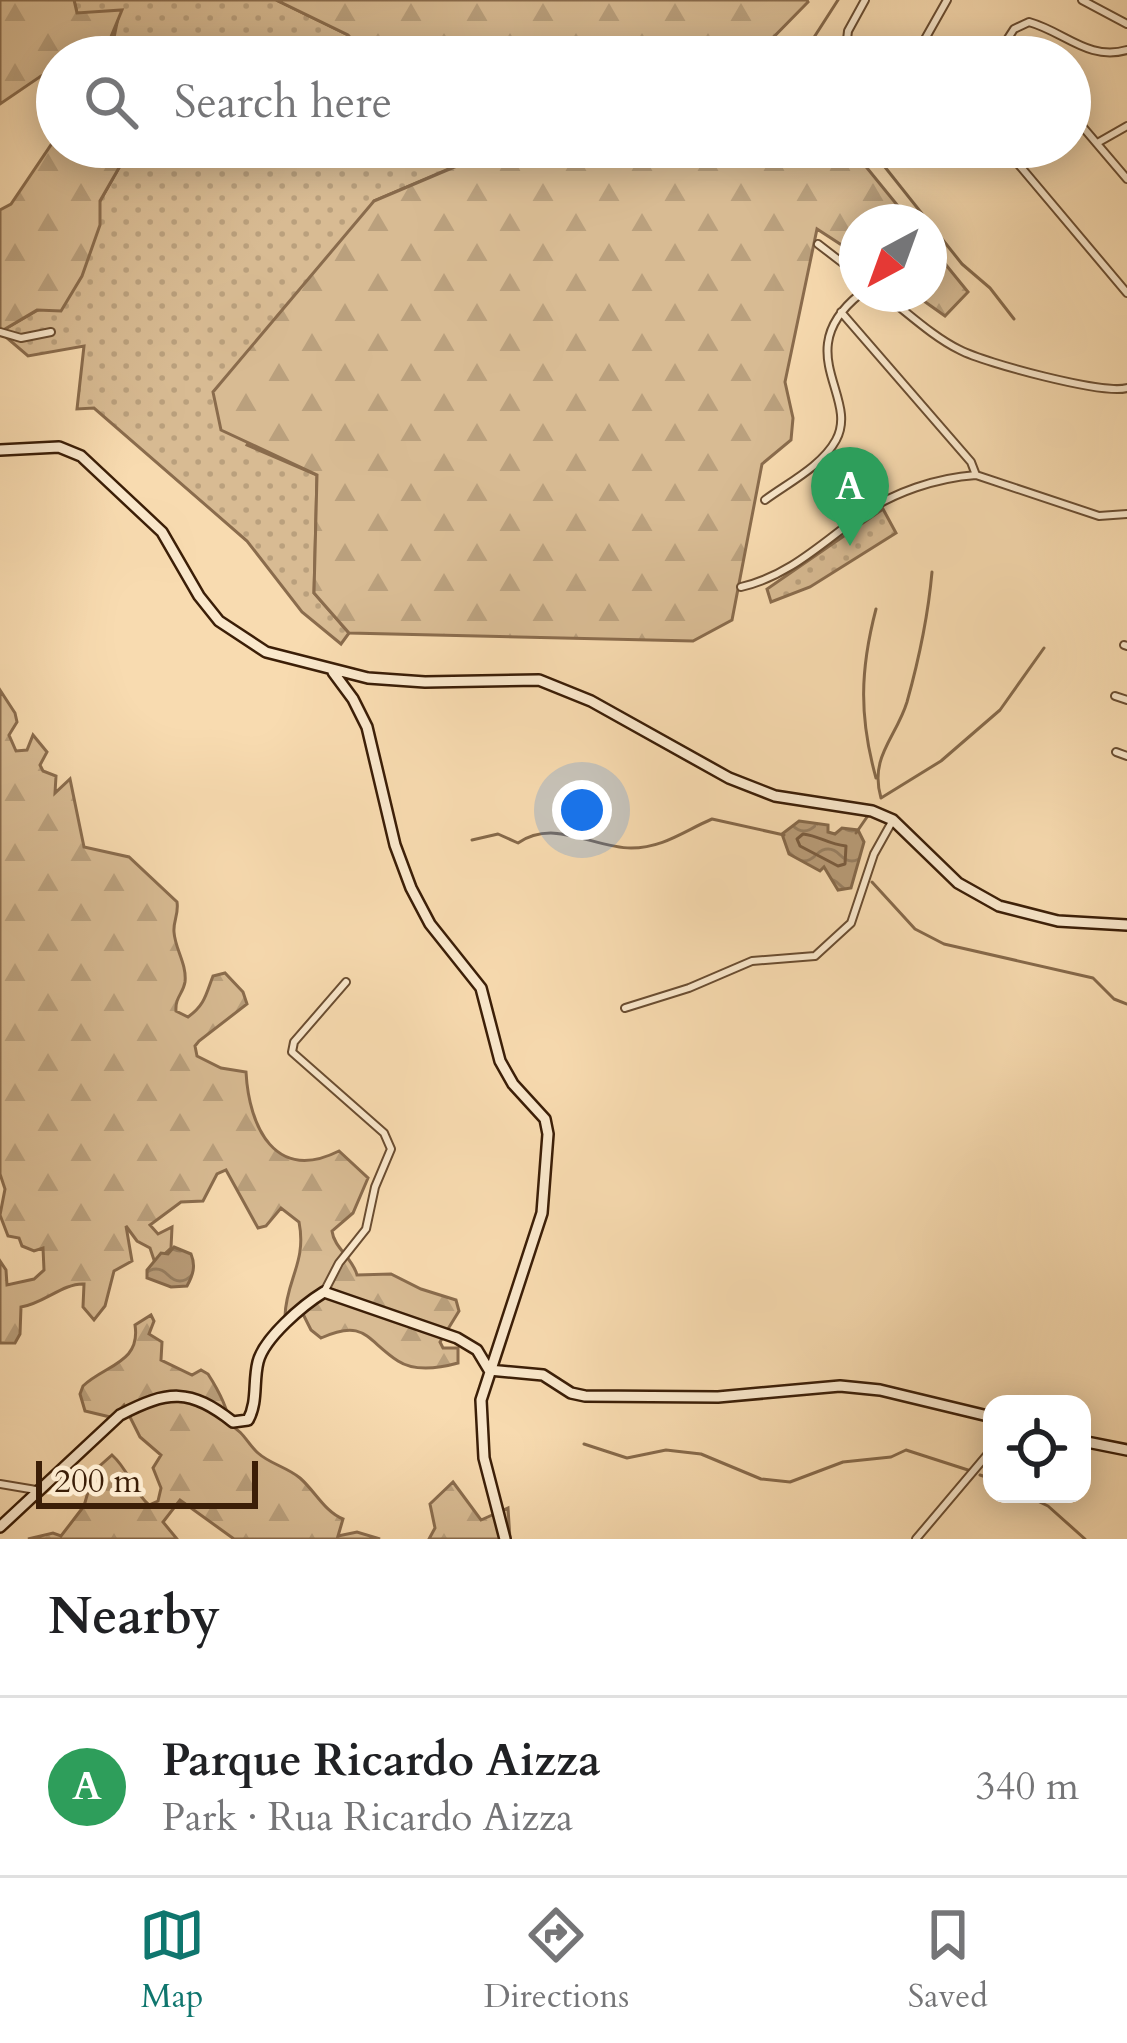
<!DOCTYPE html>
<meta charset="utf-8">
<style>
:root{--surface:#fff;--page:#f2f2f2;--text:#202124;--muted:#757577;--line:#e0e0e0;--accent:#0f766e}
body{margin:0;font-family:Cardo,serif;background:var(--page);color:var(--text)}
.controls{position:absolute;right:36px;bottom:36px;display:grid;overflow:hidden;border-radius:24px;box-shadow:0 6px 30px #0003}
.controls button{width:108px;height:108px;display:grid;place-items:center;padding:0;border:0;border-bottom:3px solid var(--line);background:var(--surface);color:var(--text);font:60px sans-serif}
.compass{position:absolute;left:839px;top:204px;width:108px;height:108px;border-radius:50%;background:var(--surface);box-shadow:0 6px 30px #0003;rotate:221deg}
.scale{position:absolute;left:36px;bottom:30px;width:222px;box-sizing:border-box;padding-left:12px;border:6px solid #3b1e07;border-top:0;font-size:33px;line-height:42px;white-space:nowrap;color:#3b1e07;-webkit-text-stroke:9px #fae8cc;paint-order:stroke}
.you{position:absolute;left:582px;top:810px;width:42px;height:42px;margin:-30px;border:9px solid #fff;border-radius:50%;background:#1a73e8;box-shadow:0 0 0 18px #1a73e833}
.badge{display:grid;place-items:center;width:78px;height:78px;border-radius:50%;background:var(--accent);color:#fff;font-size:39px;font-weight:700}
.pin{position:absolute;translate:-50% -99px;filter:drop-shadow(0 3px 6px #0008)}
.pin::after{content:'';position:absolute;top:63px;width:42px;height:36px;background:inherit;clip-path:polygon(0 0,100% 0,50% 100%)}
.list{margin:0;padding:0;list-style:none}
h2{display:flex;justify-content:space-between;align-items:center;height:156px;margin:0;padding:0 48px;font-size:51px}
h2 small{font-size:39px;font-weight:400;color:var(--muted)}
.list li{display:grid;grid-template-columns:78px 1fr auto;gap:36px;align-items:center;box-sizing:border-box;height:180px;padding:0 48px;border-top:3px solid var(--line)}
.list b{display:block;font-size:45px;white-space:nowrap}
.list p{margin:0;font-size:39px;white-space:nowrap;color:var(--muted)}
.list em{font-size:39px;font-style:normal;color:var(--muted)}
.icon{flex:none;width:66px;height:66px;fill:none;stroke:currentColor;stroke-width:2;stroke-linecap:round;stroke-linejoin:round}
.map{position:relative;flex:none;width:1127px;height:1539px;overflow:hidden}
.search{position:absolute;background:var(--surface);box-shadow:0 6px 30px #0003;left:36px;right:36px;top:36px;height:132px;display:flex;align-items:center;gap:30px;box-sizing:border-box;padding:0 42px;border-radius:66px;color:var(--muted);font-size:45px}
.sheet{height:336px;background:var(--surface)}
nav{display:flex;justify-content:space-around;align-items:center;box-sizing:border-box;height:168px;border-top:3px solid var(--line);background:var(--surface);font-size:33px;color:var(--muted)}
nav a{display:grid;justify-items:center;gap:6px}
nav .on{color:var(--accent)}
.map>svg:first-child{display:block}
.grass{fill:url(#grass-dots);stroke:#8a6c4d;stroke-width:3}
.forest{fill:url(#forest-firs);stroke:#8a6c4d;stroke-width:3}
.water{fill:url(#water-waves);stroke:#86694a;stroke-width:3}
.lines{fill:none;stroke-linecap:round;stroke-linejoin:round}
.shore{stroke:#7a5c3f;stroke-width:3}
.stream{stroke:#86694a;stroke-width:3}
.street-casing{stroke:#6a4d31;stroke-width:10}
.secondary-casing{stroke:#3b1e07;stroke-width:14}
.street{stroke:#fae8cc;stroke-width:6}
.secondary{stroke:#fae8cc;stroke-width:9}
</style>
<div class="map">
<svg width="1127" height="1539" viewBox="0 0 1127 1539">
<defs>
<pattern id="grass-dots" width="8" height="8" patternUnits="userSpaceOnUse" patternTransform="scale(3)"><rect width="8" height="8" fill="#d8bb93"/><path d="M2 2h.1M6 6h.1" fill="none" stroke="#baa07d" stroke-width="1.8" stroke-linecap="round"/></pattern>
<pattern id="forest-firs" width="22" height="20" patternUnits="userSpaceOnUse" patternTransform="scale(3)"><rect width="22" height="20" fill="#d8bb93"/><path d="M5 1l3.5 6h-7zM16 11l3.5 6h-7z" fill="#baa07d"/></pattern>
<pattern id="water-waves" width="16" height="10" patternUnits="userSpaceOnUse" patternTransform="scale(3)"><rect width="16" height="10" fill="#b89b77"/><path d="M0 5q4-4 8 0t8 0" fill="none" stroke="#977e60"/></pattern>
</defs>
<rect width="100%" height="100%" fill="#f8dbb0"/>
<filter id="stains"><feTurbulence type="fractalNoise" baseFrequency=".00167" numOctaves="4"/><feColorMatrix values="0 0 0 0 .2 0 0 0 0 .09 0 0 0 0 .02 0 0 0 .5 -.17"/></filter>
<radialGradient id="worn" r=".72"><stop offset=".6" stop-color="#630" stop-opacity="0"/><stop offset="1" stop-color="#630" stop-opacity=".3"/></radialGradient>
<path class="grass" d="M74 0H276L348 35 367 57H110L118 18 77 13Z
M123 147H471L477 157 374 201 247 445 317 475 314 593 349 633 341 644 302 612 247 541 94 408 77 409 84 346 28 356 0 332 38 310 124 159Z
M883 509 896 533 810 587 771 602 767 589Z"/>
<path class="forest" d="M0 0H74L77 13 122 10 108 44 110 57H57V70L41 76 0 104Z
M276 0H807L808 2 754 57H367L348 35Z
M57 136V147H126L124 159 100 201V225L82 276 61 311 37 310 0 332V210L11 204Z
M471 147H850L911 222H857V255L817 229 785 382 793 418 791 440 762 464 732 620 693 641 349 633 314 593 317 475 221 430 213 392 374 201 476 158Z
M929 244 968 292 945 316 914 294H929Z
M0 690 15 713 17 722 9 735 16 751 27 750 33 735 47 752 40 765 43 771 56 776 55 793 70 779 84 847 129 857 177 902C179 914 173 921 174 932 175 949 187 964 185 982 183 994 175 997 176 1011L188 1017C205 1005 206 994 213 976L225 973 243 992 247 1004 199 1041 195 1046 197 1056 221 1068 246 1072C249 1127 275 1183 339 1151L368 1178 353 1213 332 1231C334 1248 353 1258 357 1275L391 1274 421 1289 456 1300 459 1311 440 1342 443 1348H458V1363C440 1368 415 1372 398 1361 366 1340 365 1318 321 1338L311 1330 302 1312 285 1316C286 1280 307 1262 299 1222L281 1208 266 1226 258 1228 226 1170 217 1174 203 1201 181 1202 150 1225 158 1234 172 1227 171 1248 158 1260H154L150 1248 137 1241 126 1226 132 1261 114 1271 105 1306 94 1320 83 1307 84 1284C63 1283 43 1304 21 1307L20 1334 15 1343H0V1261L6 1270 7 1285 34 1279 44 1270 43 1248 34 1251 22 1246 19 1238 8 1236 0 1215 5 1189 0 1174Z
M151 1315 154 1321 149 1334 162 1342 161 1360 192 1375 201 1370 208 1374C217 1388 228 1409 230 1425 244 1432 247 1443 258 1453 270 1464 287 1467 300 1478 315 1491 325 1512 343 1519L338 1536 357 1532 380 1539H234L180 1500 163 1522 177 1539H28L53 1533 61 1536 84 1506 94 1471 112 1455C129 1470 133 1491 149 1505L158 1501 161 1488 153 1468 161 1455 140 1437 124 1405 80 1453 110 1417 85 1411 80 1394 83 1386C105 1365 141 1363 135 1325Z
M453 1482 481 1520 508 1508 510 1539H429L435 1528 430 1504Z"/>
<path class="water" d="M799 821 828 825V832L835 834 842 828 858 830 864 842 851 888 838 890 824 867 820 871 789 854 782 834Z
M174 1247 191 1254C196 1266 193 1275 187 1286L171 1287 147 1278V1270L161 1253 168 1254Z"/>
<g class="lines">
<path class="shore" d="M803 834C820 836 827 844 846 846L845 864 838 866 800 846 797 839Z"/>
<path class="stream" d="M817 57 811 42 838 0
M869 147 962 264 990 288 1014 319
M932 572C928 617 919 659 907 702 896 738 869 757 881 798L941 761 1000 710 1044 648
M876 778C859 717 860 670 876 609
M856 833 867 817
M472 840 498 834 518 843C554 818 594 848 631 848 663 848 684 831 712 819L784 835
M872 882 915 929 944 944 1093 978 1114 999 1127 1004
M584 1444 627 1458 666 1450 701 1454 761 1479 790 1482 843 1462 891 1457 906 1450 968 1470
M980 1475 992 1479
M1023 1494 1048 1506 1085 1539"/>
<defs>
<path id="street" d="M1082 0 1127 24
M1007 42 1021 57
M845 57 848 31 865 0
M923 57 925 39 947 0
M996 57 1014 29 1029 22C1065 32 1088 61 1127 50
M1070 112 1127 179
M1099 142 1127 126
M1004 147 1127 293
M818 244 857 274
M883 294C907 312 933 337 960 350 985 363 1104 395 1127 388
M841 312 971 462 976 475
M0 332 21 338 51 332
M765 500C788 483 822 466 836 440 860 397 789 351 860 294
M741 587C789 576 822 543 861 515 894 492 936 478 976 475L1099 516 1127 514
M1124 645 1127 646
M1115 696 1127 700
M1116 752 1127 756
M625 1008 689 988 752 961 815 956 851 923 874 854 893 820
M324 1292 339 1263 366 1229 375 1187 391 1149 384 1133 292 1052 294 1042 346 982
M0 1484 36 1490
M916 1539 992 1449"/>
<path id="secondary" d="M0 450 59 447 81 456 162 532 199 596 219 621 266 652 368 678 425 682 539 680 591 701 729 778 775 796 872 811 893 820 958 883 999 906 1058 921 1127 925
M333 672 353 699 367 727 395 845 411 888 430 924 481 988 500 1061 513 1084 545 1119 548 1134 542 1213 481 1400 484 1458 505 1539
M1082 1441 1127 1450
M0 1527 120 1415C168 1390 190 1388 233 1422L248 1420C258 1402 253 1382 258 1362 264 1338 303 1305 324 1292L457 1338 477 1350 489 1370 543 1375 571 1393 585 1396 718 1397 840 1386 880 1390 992 1417"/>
</defs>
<use href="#street" class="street-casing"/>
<use href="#secondary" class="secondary-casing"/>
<use href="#street" class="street"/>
<use href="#secondary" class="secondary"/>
</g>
<rect width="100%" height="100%" filter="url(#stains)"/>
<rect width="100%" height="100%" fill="url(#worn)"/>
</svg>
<div class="controls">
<button><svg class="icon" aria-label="locate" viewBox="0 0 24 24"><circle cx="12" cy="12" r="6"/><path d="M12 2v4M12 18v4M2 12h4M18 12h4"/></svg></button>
</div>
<svg class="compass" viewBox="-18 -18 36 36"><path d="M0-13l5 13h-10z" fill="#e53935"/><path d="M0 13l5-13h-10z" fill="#757577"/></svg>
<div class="scale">200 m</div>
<div class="you"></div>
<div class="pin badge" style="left:850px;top:546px;background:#2e9e5b">A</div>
<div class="search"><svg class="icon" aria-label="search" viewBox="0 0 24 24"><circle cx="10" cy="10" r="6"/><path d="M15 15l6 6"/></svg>Search here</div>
</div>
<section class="sheet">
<h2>Nearby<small></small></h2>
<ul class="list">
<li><span class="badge" style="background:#2e9e5b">A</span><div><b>Parque Ricardo Aizza</b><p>Park · Rua Ricardo Aizza</p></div><em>340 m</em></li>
</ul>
</section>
<nav>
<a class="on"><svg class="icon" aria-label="map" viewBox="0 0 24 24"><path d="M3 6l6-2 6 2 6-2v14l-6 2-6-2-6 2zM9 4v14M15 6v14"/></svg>Map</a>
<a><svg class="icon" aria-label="directions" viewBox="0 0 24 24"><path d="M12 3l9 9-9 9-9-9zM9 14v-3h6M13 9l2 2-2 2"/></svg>Directions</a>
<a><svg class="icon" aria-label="saved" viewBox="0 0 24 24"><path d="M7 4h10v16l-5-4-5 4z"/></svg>Saved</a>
</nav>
